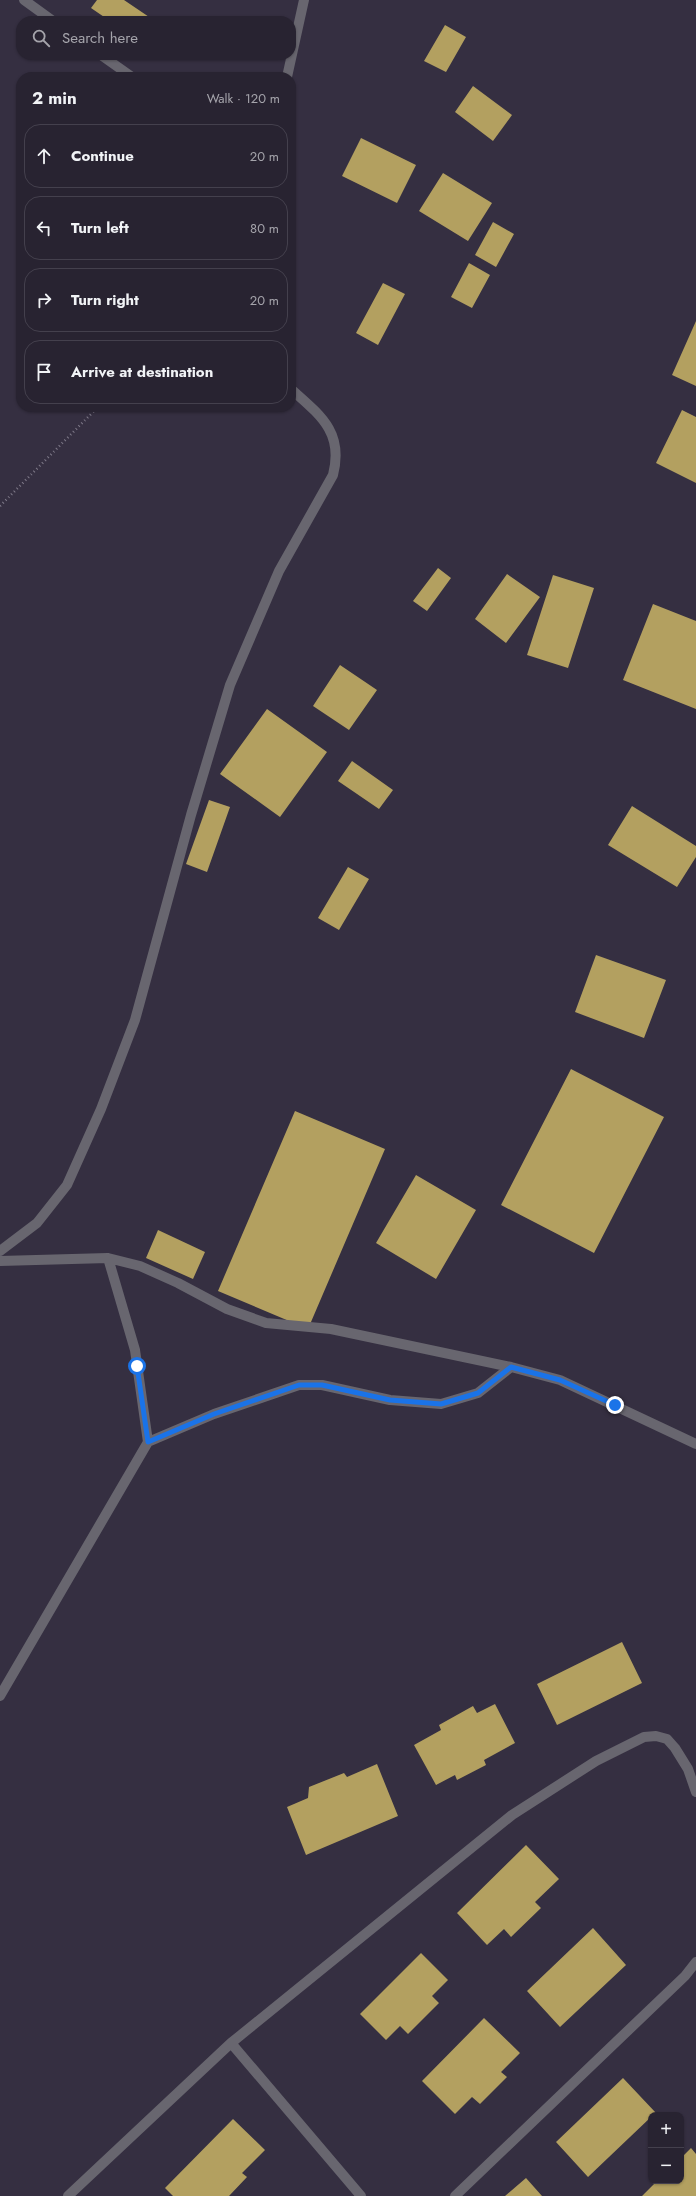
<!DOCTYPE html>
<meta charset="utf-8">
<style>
:root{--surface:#282331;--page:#302b39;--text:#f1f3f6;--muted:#a5a4ab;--line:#44404d}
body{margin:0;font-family:Jost,sans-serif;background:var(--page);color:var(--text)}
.controls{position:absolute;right:12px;bottom:12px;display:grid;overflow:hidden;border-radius:8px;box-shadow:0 1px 3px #0004}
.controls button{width:36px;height:36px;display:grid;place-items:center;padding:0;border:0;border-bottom:1px solid var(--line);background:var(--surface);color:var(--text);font:20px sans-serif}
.stop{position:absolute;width:12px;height:12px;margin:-9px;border:3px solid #1a73e8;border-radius:50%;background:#fff}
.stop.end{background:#1a73e8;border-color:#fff;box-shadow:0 1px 4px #0008}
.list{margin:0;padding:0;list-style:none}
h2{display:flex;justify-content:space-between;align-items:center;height:52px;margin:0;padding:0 16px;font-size:17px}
h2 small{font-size:13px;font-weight:400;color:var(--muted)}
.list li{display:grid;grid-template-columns:26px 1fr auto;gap:12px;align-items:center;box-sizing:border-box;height:64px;margin:0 8px 8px;padding:0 8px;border:1px solid var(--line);border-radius:16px}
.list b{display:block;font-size:15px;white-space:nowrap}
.list em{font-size:13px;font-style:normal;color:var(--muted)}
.icon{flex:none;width:22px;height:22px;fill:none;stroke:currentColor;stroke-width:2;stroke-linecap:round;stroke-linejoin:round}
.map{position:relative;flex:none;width:696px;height:2196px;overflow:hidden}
.search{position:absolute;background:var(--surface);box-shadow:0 1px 3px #0004;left:16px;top:16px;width:280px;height:44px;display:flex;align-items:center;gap:10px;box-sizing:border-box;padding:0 14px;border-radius:16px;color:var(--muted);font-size:15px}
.panel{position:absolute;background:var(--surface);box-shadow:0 1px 3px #0004;left:16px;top:72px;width:280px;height:340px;border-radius:16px}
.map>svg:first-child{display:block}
.building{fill:#b3a060}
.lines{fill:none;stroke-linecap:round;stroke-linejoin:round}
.path{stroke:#7f7a89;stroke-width:2.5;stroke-dasharray:1 3;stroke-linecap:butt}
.minor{stroke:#68666f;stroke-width:10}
.route{stroke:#1a73e8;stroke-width:5}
</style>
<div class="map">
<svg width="696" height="2196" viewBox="0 0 696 2196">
<rect width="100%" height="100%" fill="#352f41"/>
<path class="building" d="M97 0H124L155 21H110L91 8Z
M445 25 466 37 446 72 424 61Z
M473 86 512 115 493 141 455 112Z
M361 138 416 165 397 203 342 176Z
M443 173 492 203 468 241 419 211Z
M493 222 514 234 496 267 475 255Z
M469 263 490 275 472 308 451 297Z
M383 283 405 294 378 345 356 333Z
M696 321V386L672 375Z
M682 410 696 417V483L656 463Z
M438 568 451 578 427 611 413 601Z
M507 574 540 597 506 643 475 619Z
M553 575 594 588 568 668 527 655Z
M653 604 696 621V709L623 680Z
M340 665 377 690 349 730 313 706Z
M267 709 327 752 280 817 220 774Z
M352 761 393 790 379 809 338 781Z
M209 800 230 807 207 872 186 864Z
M632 806 696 846V857L677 887 608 845Z
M348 867 369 879 339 930 318 918Z
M596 955 666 980 644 1038 575 1012Z
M571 1069 664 1117 594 1253 501 1205Z
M295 1111 385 1149 308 1329 218 1291Z
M416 1175 476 1210 436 1279 376 1243Z
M158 1230 205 1252 193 1279 146 1258Z
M622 1642 642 1683 557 1725 537 1684Z
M495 1704 515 1743 484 1760 486 1765 457 1780 455 1775 436 1785 414 1745 441 1730 439 1725 473 1706 477 1713Z
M377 1764 398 1816 306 1855 287 1807 308 1798 309 1787 344 1773 347 1777Z
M526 1845 559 1879 535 1902 541 1908 511 1937 504 1929 487 1945 457 1913Z
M593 1928 626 1965 560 2027 527 1991Z
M421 1953 448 1980 432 1996 439 2003 408 2034 400 2026 386 2040 360 2014Z
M484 2018 520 2053 501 2072 507 2077 480 2104 472 2097 455 2114 422 2081Z
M623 2078 656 2113 651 2115V2117L588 2177 556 2142Z
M233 2119 265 2150 242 2173 247 2177 229 2196H173L165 2188Z
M691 2148 696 2154V2196H642L657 2181H681V2158Z
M526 2178 542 2196H505Z"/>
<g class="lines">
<path class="path" d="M0 506 98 407"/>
<path class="minor" d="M24 0 53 21
M101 55 132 77
M287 77 304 0
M0 1251 37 1223 67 1185 101 1109 135 1020 191 815 230 685 279 571 333 475C344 432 320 415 291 389
M108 1258 135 1350 148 1442
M0 1261 108 1258 140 1266 178 1283 227 1309 266 1323 331 1329 511 1367 560 1380 696 1444
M0 1696 148 1442 214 1414 299 1385H322L390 1400 441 1404 478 1393 511 1367
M231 2043 361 2196
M68 2196 231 2043 512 1815 596 1761 644 1737 656 1736 667 1739 675 1748 688 1769 696 1792
M455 2196 685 1976 696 1962"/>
</g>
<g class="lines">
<path class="route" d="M137 1366 148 1442 214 1414 299 1385H322L390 1400 441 1404 478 1393 511 1367 560 1380 615 1405"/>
</g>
</svg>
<div class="controls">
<button>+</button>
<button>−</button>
</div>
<div class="stop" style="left:137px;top:1366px"></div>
<div class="stop end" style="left:615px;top:1405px"></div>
<div class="search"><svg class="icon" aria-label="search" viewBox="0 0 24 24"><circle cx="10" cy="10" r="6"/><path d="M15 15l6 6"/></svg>Search here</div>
<section class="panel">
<h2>2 min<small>Walk · 120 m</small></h2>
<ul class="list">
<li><svg class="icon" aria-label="ahead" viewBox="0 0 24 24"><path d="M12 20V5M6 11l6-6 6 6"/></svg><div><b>Continue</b></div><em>20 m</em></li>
<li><svg class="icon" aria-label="left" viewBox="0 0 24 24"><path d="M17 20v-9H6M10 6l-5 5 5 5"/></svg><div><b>Turn left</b></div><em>80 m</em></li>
<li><svg class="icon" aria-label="right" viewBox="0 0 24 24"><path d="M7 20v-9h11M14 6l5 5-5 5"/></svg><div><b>Turn right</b></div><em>20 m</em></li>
<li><svg class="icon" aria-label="arrive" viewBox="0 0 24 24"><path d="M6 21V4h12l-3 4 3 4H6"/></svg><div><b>Arrive at destination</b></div></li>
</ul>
</section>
</div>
